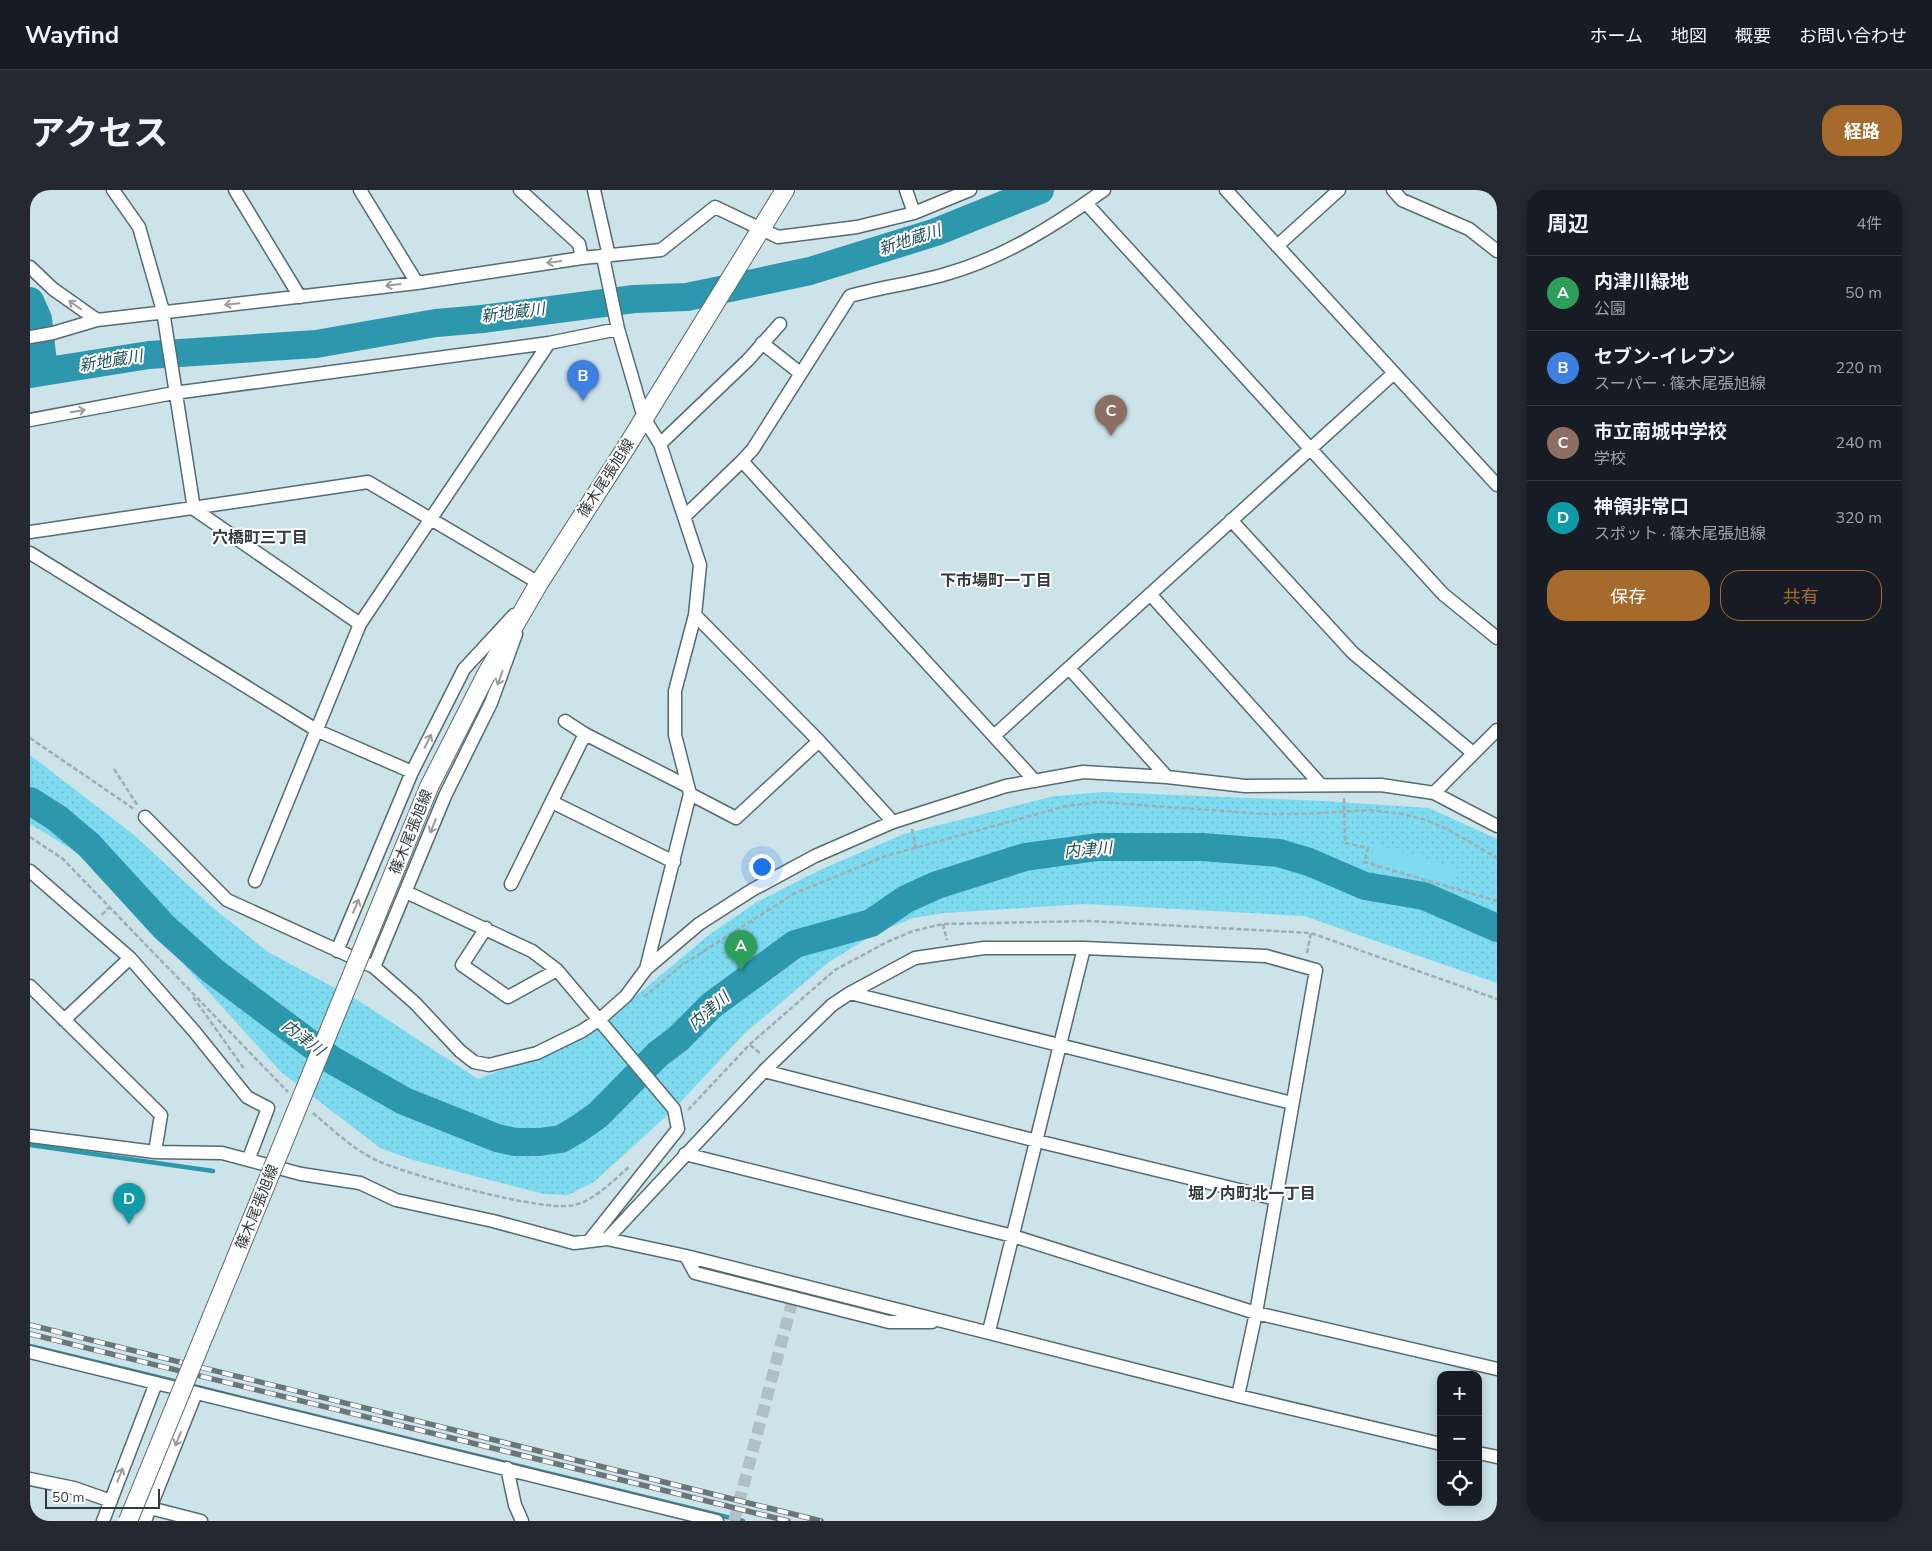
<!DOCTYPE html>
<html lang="ja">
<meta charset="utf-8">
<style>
:root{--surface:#171b24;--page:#242831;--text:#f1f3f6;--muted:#9ea1a6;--line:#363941;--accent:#a66b2c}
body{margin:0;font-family:"Nunito Sans","Noto Sans JP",sans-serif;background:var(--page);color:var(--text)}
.controls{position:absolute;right:15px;bottom:15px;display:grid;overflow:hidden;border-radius:10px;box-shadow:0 2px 12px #0003}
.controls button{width:45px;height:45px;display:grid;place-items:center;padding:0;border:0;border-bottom:1px solid var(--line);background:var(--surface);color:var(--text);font:25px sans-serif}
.scale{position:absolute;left:15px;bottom:12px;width:115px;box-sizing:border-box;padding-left:5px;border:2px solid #313a3d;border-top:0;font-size:14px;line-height:18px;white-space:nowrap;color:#313a3d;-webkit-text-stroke:4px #fff;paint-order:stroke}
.you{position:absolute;left:731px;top:676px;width:18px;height:18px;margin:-12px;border:4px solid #fff;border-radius:50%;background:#1a73e8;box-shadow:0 0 0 8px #1a73e833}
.badge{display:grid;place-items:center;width:32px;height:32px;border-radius:50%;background:var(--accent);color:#fff;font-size:16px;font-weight:700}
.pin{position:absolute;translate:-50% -41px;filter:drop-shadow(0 1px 2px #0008)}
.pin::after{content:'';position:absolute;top:26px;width:18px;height:15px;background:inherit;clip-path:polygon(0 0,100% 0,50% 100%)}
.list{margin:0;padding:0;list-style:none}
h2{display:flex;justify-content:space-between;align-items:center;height:65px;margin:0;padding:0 20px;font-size:21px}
h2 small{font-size:16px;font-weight:400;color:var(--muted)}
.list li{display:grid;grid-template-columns:32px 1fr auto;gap:15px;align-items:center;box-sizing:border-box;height:75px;padding:0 20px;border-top:1px solid var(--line)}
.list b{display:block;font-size:19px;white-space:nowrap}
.list p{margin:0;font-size:16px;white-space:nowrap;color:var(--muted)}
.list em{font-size:16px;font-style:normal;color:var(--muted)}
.actions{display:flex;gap:10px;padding:15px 20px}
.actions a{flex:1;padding:11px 0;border:1px solid var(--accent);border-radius:20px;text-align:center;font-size:18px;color:var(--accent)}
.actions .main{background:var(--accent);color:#fff}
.icon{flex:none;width:28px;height:28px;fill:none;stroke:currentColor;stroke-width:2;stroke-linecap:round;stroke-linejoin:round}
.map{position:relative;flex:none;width:1467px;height:1331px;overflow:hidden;border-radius:20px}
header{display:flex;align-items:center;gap:30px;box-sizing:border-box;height:70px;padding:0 25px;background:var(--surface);border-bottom:1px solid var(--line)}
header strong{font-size:24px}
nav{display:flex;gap:28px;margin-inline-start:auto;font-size:18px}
.intro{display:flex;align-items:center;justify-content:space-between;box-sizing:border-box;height:120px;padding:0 30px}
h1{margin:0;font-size:35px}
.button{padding:12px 22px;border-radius:20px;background:var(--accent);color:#fff;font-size:18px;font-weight:700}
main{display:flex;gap:30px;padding:0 30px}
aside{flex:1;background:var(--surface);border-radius:20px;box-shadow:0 2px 12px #0003}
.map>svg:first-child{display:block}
.green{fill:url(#green-dots)}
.pitch{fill:#7edaef}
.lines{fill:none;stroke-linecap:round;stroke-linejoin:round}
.stream{stroke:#2c97ad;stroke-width:4.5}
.river{stroke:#2c97ad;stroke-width:28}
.minor-tunnel{stroke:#adc1c7;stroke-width:12;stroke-dasharray:12 6;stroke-linecap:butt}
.minor-casing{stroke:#566b70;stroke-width:15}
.secondary-casing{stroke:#566b70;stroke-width:20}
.path{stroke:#9dafb4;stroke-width:2.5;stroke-dasharray:5 2.5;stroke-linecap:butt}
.minor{stroke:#fff;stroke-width:12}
.secondary{stroke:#fff;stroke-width:18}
.rail-casing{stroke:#69777b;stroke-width:5.5}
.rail{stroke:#fff;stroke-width:4;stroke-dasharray:11;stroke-linecap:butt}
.secondary-bridge-casing{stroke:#566b70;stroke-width:20;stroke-linecap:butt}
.secondary-bridge{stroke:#fff;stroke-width:18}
.oneway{stroke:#989c9e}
.labels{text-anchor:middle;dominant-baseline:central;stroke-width:4;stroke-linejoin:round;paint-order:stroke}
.street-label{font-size:15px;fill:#313a3d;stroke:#fff}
.water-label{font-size:16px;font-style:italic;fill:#214e58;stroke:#fff}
.neighbourhood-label{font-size:16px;font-weight:bold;fill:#313a3d;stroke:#fff}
</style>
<header>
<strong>Wayfind</strong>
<nav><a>ホーム</a><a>地図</a><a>概要</a><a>お問い合わせ</a></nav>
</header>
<div class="intro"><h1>アクセス</h1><a class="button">経路</a></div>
<main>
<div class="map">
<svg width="1467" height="1331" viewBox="0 0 1467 1331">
<defs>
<pattern id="green-dots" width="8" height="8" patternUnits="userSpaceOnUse" patternTransform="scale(1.25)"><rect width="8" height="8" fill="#7edaef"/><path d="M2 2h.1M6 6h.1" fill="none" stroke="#6dbcce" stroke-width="1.8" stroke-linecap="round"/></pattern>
</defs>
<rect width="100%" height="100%" fill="#cce3e9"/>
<path class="green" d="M0 565 104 645 182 717 238 762 329 811 448 889 557 847 680 744 727 712 792 679 874 644 1025 606 1074 602 1293 611 1399 618 1467 649V793L1274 726 1056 714 915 723 883 728 846 743 799 772 715 843 644 919 564 992 538 1005 514 1004 383 970 350 958 251 882 84 697 43 660 0 634Z"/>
<path class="pitch" d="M1345 654 1426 678 1421 695 1340 671Z"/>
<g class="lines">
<path class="stream" d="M0 955 183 981
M0 1156 152 1193
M159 1195 713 1331"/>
<path class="river" d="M0 111 8 129 14 181
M0 184 119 165 286 154 406 133 452 129 604 109 657 107 780 81 906 42 1010 0
M0 611 27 628 59 655 134 737 183 781 302 870 374 911 467 948 485 952H509L531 949 548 939 568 925 628 864 648 849 682 815 765 754 841 733 876 709 907 695 995 667 1068 657H1172L1249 663 1279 672 1335 696 1394 706 1467 738"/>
<path class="minor-tunnel" d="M704 1331 763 1109"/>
<defs>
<path id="minor" d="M83 0 109 37 133 121 164 319 330 434
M205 0 270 107
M330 0 387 93
M490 0 549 54 552 68
M564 0 579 66
M876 0 884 23
M1196 0 1467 295
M1363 0 1372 10 1439 39 1467 61
M1056 13 1413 404 1467 448
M1247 56 1309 0
M573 67 588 139 614 228 630 254 670 375 665 425 645 501V545L660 604 616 779
M0 77 23 99 67 130 387 93 552 68 631 60 685 17 748 47 827 37 884 23 940 0
M0 147 23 143 67 130
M732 153 770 183
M0 230 144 203 519 153 588 139
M630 254 718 170 750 134
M712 271 723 259 820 106C852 97 885 93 916 84 973 68 1026 35 1074 0
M654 327 712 271 1005 591
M1201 330 1323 463 1443 563
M0 342 338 292 509 393
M0 363 288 541 382 582
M1120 404 1290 594
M665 425 789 551 863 632
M1039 478 1137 587
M535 531 555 544 657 596
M965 545 1364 183
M1404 603 1467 540
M660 604 706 628 789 551
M522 612 644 672
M115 627 197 710 344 777 385 813 430 861 444 872 459 875 507 863 552 841 570 829 596 806 616 779 669 734 722 700 785 666 863 632 976 596 1053 582 1137 587 1215 596 1351 595 1404 603 1467 636
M0 681 100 768 164 841 217 907 238 918 219 968
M225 691 330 434 519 153
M481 694 555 544
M376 702 502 761 527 780 644 919 648 939 560 1050
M456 738 432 775 478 807 527 780
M307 761 382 582 434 479 484 425
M344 777 415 606 461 513 486 444
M0 796 131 925 125 962
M820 803 1262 913
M34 830 100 768
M734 881 1007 951 1246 1009
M0 946 125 962 192 963 271 984 330 993 366 1010 463 1031 544 1053 577 1049 656 1066 1208 1206 1411 1254
M655 964 983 1046 1226 1123 1467 1179
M577 1049 734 881 802 815 820 803 885 768 954 758H1054L1236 766 1286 780 1226 1123 1208 1206
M656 1066 665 1083 859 1132H902
M959 1141 1054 758
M0 1162 687 1331
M1448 1263 1467 1267
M477 1278 485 1315 492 1331
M0 1289 44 1298 81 1311
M120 1318 171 1331
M73 1331 126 1193
M115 1331 166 1203"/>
<path id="secondary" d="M456 485 509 393 597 256 755 0"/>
</defs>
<use href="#minor" class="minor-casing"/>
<use href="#secondary" class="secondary-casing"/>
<path class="path" d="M0 548 104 619
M84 579 108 616
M1314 608 1315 653 1338 658 1334 672 1467 711
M882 639 886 658
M0 647 33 669 258 902
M72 725 80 716
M913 734 917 750
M1277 763 1281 743
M163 807 215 880
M614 807 652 775 765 703 856 666 1036 616 1069 612 1235 624H1274L1340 620 1373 624 1396 630 1419 640 1467 668
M720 855 731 864
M658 920 719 855 805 780 857 752 883 741 913 734 1059 731 1281 743 1467 809
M283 923C303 940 324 960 348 971 379 985 514 1023 544 1015 564 1011 585 989 600 976"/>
<use href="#minor" class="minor"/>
<use href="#secondary" class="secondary"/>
<defs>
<path id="rail" d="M0 1135 791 1331
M0 1144 758 1331"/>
</defs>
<use href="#rail" class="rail-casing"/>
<use href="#rail" class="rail"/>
<defs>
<path id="secondary-bridge" d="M98 1331 399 597 456 485"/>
</defs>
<use href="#secondary-bridge" class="secondary-bridge-casing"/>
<use href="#secondary-bridge" class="secondary-bridge"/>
</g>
<defs><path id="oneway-shaft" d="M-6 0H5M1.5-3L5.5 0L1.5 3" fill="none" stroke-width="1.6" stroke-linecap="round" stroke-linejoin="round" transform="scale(1.25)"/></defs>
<g class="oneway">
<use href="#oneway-shaft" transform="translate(524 72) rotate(172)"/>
<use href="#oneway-shaft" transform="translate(363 95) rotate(173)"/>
<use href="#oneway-shaft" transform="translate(202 114) rotate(174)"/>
<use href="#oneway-shaft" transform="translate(45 115) rotate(-145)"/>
<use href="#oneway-shaft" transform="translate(48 221) rotate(-10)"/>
<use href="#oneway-shaft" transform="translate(470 488) rotate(110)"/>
<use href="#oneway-shaft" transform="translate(398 551) rotate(-63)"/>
<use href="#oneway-shaft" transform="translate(403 636) rotate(112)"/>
<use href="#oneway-shaft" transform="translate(326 716) rotate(-67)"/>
<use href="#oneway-shaft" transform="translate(148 1249) rotate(112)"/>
<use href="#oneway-shaft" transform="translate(90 1285) rotate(-69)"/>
</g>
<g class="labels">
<g class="street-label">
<text transform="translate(576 288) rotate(-57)">篠木尾張旭線</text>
<text transform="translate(381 642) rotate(-68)">篠木尾張旭線</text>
<text transform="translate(227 1017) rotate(-68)">篠木尾張旭線</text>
</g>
<g class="water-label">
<text transform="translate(880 50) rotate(-18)">新地蔵川</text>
<text transform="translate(483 123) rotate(-7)">新地蔵川</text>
<text transform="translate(81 171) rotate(-9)">新地蔵川</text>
<text transform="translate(1058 660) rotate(-5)">内津川</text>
<text transform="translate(679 821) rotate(-41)">内津川</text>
<text transform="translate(273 848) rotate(37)">内津川</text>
</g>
<g class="neighbourhood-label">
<text x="230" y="348">穴橋町三丁目</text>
<text x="966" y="391">下市場町一丁目</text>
<text x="1222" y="1004">堀ノ内町北一丁目</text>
</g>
</g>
</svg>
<div class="controls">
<button>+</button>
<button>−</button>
<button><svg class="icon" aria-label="locate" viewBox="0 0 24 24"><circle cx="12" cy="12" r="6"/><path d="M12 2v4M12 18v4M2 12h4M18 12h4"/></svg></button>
</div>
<div class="scale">50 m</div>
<div class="you"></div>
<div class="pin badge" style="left:711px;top:781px;background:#2e9e5b">A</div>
<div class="pin badge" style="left:553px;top:211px;background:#3f7fe0">B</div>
<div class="pin badge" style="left:1081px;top:246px;background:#8d6e63">C</div>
<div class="pin badge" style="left:99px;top:1034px;background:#0f9aa8">D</div>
</div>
<aside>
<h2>周辺<small>4件</small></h2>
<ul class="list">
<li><span class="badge" style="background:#2e9e5b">A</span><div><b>内津川緑地</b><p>公園</p></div><em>50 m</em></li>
<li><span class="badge" style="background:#3f7fe0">B</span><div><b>セブン-イレブン</b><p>スーパー · 篠木尾張旭線</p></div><em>220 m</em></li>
<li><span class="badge" style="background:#8d6e63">C</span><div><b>市立南城中学校</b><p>学校</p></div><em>240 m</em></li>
<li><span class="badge" style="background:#0f9aa8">D</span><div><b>神領非常口</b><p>スポット · 篠木尾張旭線</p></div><em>320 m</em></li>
</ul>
<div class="actions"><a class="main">保存</a><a>共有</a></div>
</aside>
</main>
